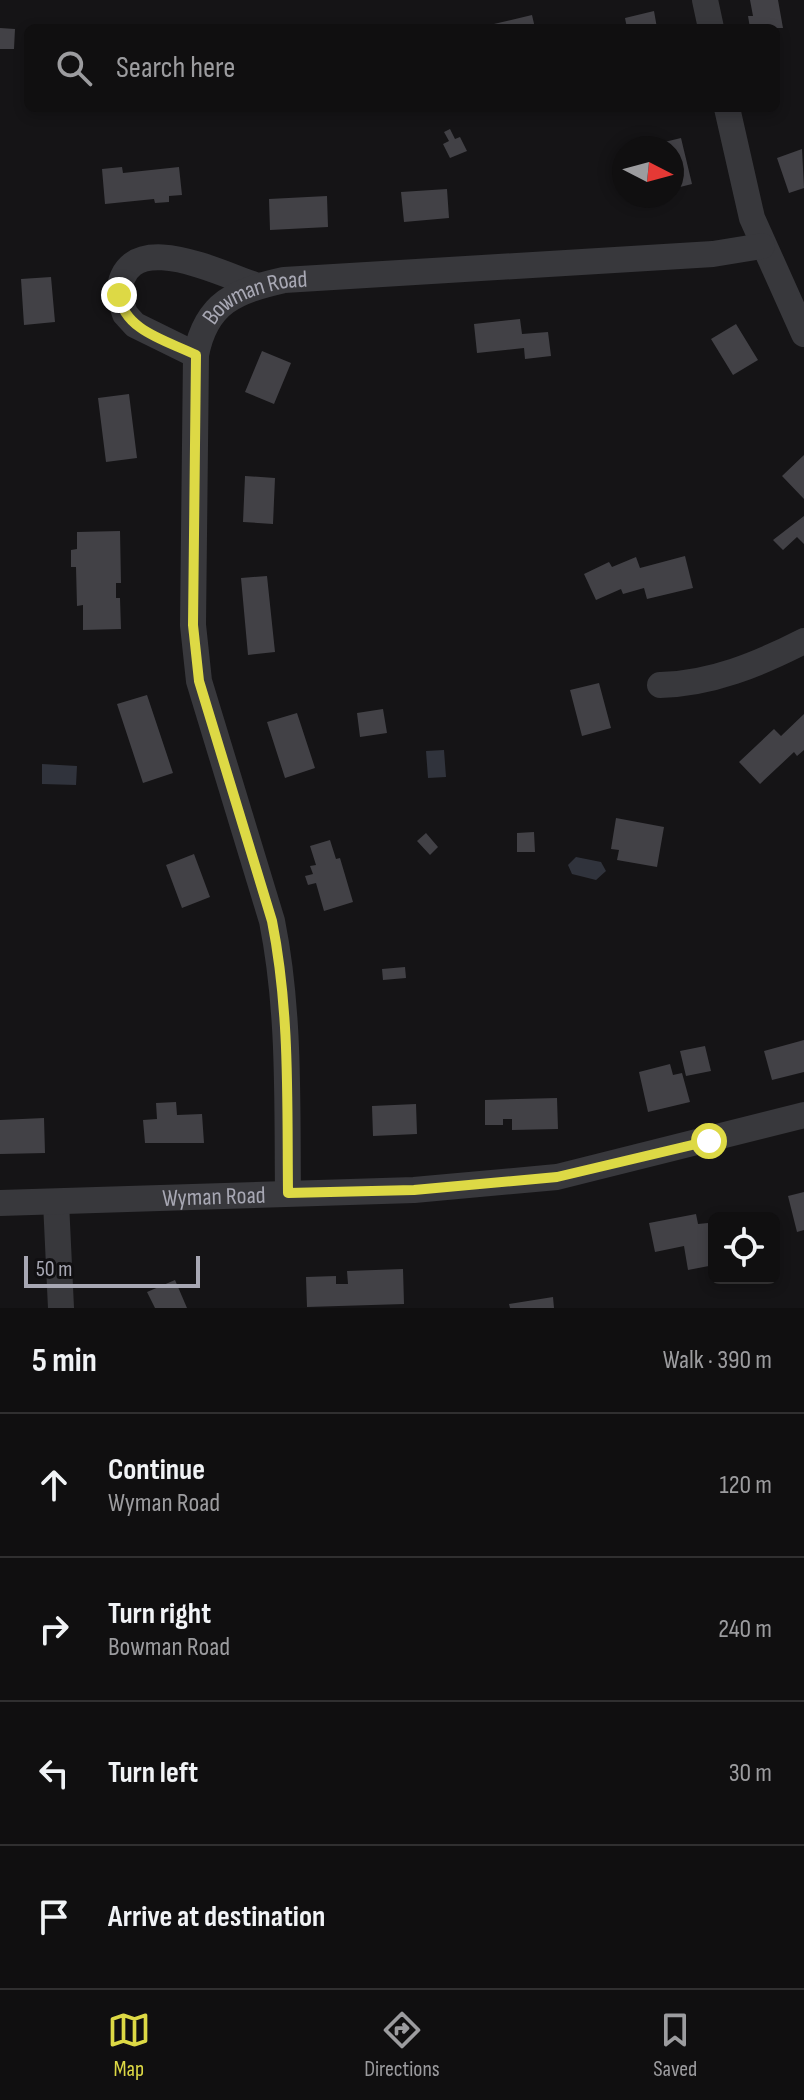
<!DOCTYPE html>
<meta charset="utf-8">
<style>
:root{--surface:#100f10;--page:#191819;--text:#f1f3f6;--muted:#9c9c9f;--line:#302f30;--accent:#ddd945}
body{margin:0;font-family:"Sofia Sans Condensed",sans-serif;background:var(--page);color:var(--text)}
.controls{position:absolute;right:24px;bottom:24px;display:grid;overflow:hidden;border-radius:12px;box-shadow:0 4px 12px #0003}
.controls button{width:72px;height:72px;display:grid;place-items:center;padding:0;border:0;border-bottom:2px solid var(--line);background:var(--surface);color:var(--text);font:40px sans-serif}
.compass{position:absolute;left:612px;top:136px;width:72px;height:72px;border-radius:50%;background:var(--surface);box-shadow:0 4px 12px #0003;rotate:96deg}
.scale{position:absolute;left:24px;bottom:20px;width:176px;box-sizing:border-box;padding-left:8px;border:4px solid #a8a8b4;border-top:0;font-size:22px;line-height:28px;white-space:nowrap;color:#a8a8b4;-webkit-text-stroke:6px #100f11;paint-order:stroke}
.stop{position:absolute;width:24px;height:24px;margin:-18px;border:6px solid #ddd945;border-radius:50%;background:#fff}
.stop.end{background:#ddd945;border-color:#fff;box-shadow:0 2px 8px #0008}
.list{margin:0;padding:0;list-style:none}
h2{display:flex;justify-content:space-between;align-items:center;height:104px;margin:0;padding:0 32px;font-size:34px}
h2 small{font-size:26px;font-weight:400;color:var(--muted)}
.list li{display:grid;grid-template-columns:52px 1fr auto;gap:24px;align-items:center;box-sizing:border-box;height:144px;padding:0 32px;border-top:2px solid var(--line)}
.list b{display:block;font-size:30px;white-space:nowrap}
.list p{margin:0;font-size:26px;white-space:nowrap;color:var(--muted)}
.list em{font-size:26px;font-style:normal;color:var(--muted)}
.icon{flex:none;width:44px;height:44px;fill:none;stroke:currentColor;stroke-width:2;stroke-linecap:round;stroke-linejoin:round}
.map{position:relative;flex:none;width:804px;height:1308px;overflow:hidden}
.search{position:absolute;background:var(--surface);box-shadow:0 4px 12px #0003;left:24px;right:24px;top:24px;height:88px;display:flex;align-items:center;gap:20px;box-sizing:border-box;padding:0 28px;border-radius:12px;color:var(--muted);font-size:30px}
.sheet{height:680px;background:var(--surface)}
nav{display:flex;justify-content:space-around;align-items:center;box-sizing:border-box;height:112px;border-top:2px solid var(--line);background:var(--surface);font-size:22px;color:var(--muted)}
nav a{display:grid;justify-items:center;gap:4px}
nav .on{color:var(--accent)}
.map>svg:first-child{display:block}
.water{fill:#30333c}
.building{fill:#424146}
.lines{fill:none;stroke-linecap:round;stroke-linejoin:round}
.minor{stroke:#38383c;stroke-width:26}
.route{stroke:#ddd945;stroke-width:10}
.labels{text-anchor:middle;dominant-baseline:central;stroke-width:6;stroke-linejoin:round;paint-order:stroke}
.street-label{font-size:24px;fill:#a8a8b4;stroke:#100f11}
</style>
<div class="map">
<svg width="804" height="1308" viewBox="0 0 804 1308">
<rect width="100%" height="100%" fill="#151416"/>
<path class="water" d="M444 750 446 777 428 778 426 751Z
M42 764 77 766 76 785 42 784Z
M576 857 601 862 606 871 596 880 572 874 568 865Z"/>
<path class="building" d="M750 0H778L783 28H750L748 16H753Z
M654 11 657 28H627L625 18Z
M532 15 535 28H481V27Z
M0 28 15 29 14 49H0Z
M450 129 455 139 460 137 467 151 450 158 443 144 449 141 444 132Z
M681 138 692 184 672 189V148L652 145Z
M802 149 804 188 789 193 777 158Z
M122 167 123 173 179 167 182 195 169 196V202L155 203 154 199 105 204 102 169Z
M447 189 449 218 404 222 401 192Z
M327 196 328 227 270 230 269 199Z
M51 277 55 322 24 325 21 279Z
M520 319 522 334 548 332 551 356 525 359 524 348 477 353 474 324Z
M736 324 758 360 733 375 711 339Z
M262 351 291 363 274 404 245 392Z
M129 394 137 458 106 462 98 398Z
M804 455V499L782 476Z
M245 476 275 478 273 524 243 522Z
M804 516V544L797 537 783 550 773 540Z
M120 531 121 583H116V598H120L121 629 83 630V605L77 606 76 567H71V550L77 549V532Z
M685 556 693 588 647 599 644 588 623 594 621 589 596 600 584 574 609 562 612 567 636 557 640 568Z
M267 576 275 652 248 655 241 578Z
M599 683 611 728 582 736 570 690Z
M147 695 173 773 143 783 117 704Z
M383 709 387 733 360 737 357 713Z
M297 713 315 768 285 778 267 722Z
M804 714V750L797 756 794 752 760 784 739 762 774 729 781 736Z
M616 818 664 827 657 867 617 860 619 850 611 849Z
M534 832 535 852H517V833Z
M426 833 438 847 430 855 417 841Z
M330 840 336 859 340 858 353 902 324 911 316 883 308 885 305 876 313 874 310 866 316 865 310 846Z
M194 854 210 897 182 908 166 865Z
M405 967 406 978 383 980 382 969Z
M804 1040V1072L772 1080 764 1051Z
M705 1046 711 1071 686 1076 680 1051Z
M670 1064 673 1075 682 1073 690 1102 648 1112 639 1072Z
M557 1098 558 1129 512 1130V1119H503V1125H485V1100Z
M176 1102 177 1115 202 1114 204 1143H145L143 1120 157 1119 156 1103Z
M416 1104 417 1134 373 1136 372 1106Z
M44 1118 45 1153 0 1154V1120Z
M804 1192V1230L797 1232 788 1196Z
M696 1214 698 1224 708 1223 714 1265 688 1270 684 1246 655 1252 649 1223Z
M403 1269 404 1304 307 1307 306 1277 336 1276V1284H348L347 1271Z
M175 1280 187 1308H155L147 1292Z
M553 1297 554 1308H510L509 1304Z"/>
<g class="lines">
<g class="minor">
<path d="M705 0 711 28"/>
<path d="M727 108 752 218 804 334"/>
<path d="M196 355 135 325 125 314 119 295C123 223 220 274 258 286"/>
<path d="M660 685C711 684 759 664 804 641"/>
<path id="s1" d="M288 1193C287 1102 290 1011 272 921L199 681 193 625 196 355C206 302 236 291 284 280L713 254 762 246"/>
<path d="M56 1202 61 1308"/>
<path id="s2" d="M0 1203 414 1190 557 1177 804 1115"/>
</g>
</g>
<g class="lines">
<path class="route" d="M119 295C124 331 168 341 196 355L193 625 199 681 272 921C290 1011 287 1102 288 1193L414 1190 557 1177 709 1141"/>
</g>
<g class="labels">
<g class="street-label">
<text stroke="none"><textPath href="#s1" startOffset="942">Bowman Road</textPath></text>
<text stroke="none"><textPath href="#s2" startOffset="214">Wyman Road</textPath></text>
</g>
</g>
</svg>
<div class="controls">
<button><svg class="icon" aria-label="locate" viewBox="0 0 24 24"><circle cx="12" cy="12" r="6"/><path d="M12 2v4M12 18v4M2 12h4M18 12h4"/></svg></button>
</div>
<svg class="compass" viewBox="-18 -18 36 36"><path d="M0-13l5 13h-10z" fill="#e53935"/><path d="M0 13l5-13h-10z" fill="#9c9c9f"/></svg>
<div class="scale">50 m</div>
<div class="stop" style="left:709px;top:1141px"></div>
<div class="stop end" style="left:119px;top:295px"></div>
<div class="search"><svg class="icon" aria-label="search" viewBox="0 0 24 24"><circle cx="10" cy="10" r="6"/><path d="M15 15l6 6"/></svg>Search here</div>
</div>
<section class="sheet">
<h2>5 min<small>Walk · 390 m</small></h2>
<ul class="list">
<li><svg class="icon" aria-label="ahead" viewBox="0 0 24 24"><path d="M12 20V5M6 11l6-6 6 6"/></svg><div><b>Continue</b><p>Wyman Road</p></div><em>120 m</em></li>
<li><svg class="icon" aria-label="right" viewBox="0 0 24 24"><path d="M7 20v-9h11M14 6l5 5-5 5"/></svg><div><b>Turn right</b><p>Bowman Road</p></div><em>240 m</em></li>
<li><svg class="icon" aria-label="left" viewBox="0 0 24 24"><path d="M17 20v-9H6M10 6l-5 5 5 5"/></svg><div><b>Turn left</b></div><em>30 m</em></li>
<li><svg class="icon" aria-label="arrive" viewBox="0 0 24 24"><path d="M6 21V4h12l-3 4 3 4H6"/></svg><div><b>Arrive at destination</b></div></li>
</ul>
</section>
<nav>
<a class="on"><svg class="icon" aria-label="map" viewBox="0 0 24 24"><path d="M3 6l6-2 6 2 6-2v14l-6 2-6-2-6 2zM9 4v14M15 6v14"/></svg>Map</a>
<a><svg class="icon" aria-label="directions" viewBox="0 0 24 24"><path d="M12 3l9 9-9 9-9-9zM9 14v-3h6M13 9l2 2-2 2"/></svg>Directions</a>
<a><svg class="icon" aria-label="saved" viewBox="0 0 24 24"><path d="M7 4h10v16l-5-4-5 4z"/></svg>Saved</a>
</nav>
